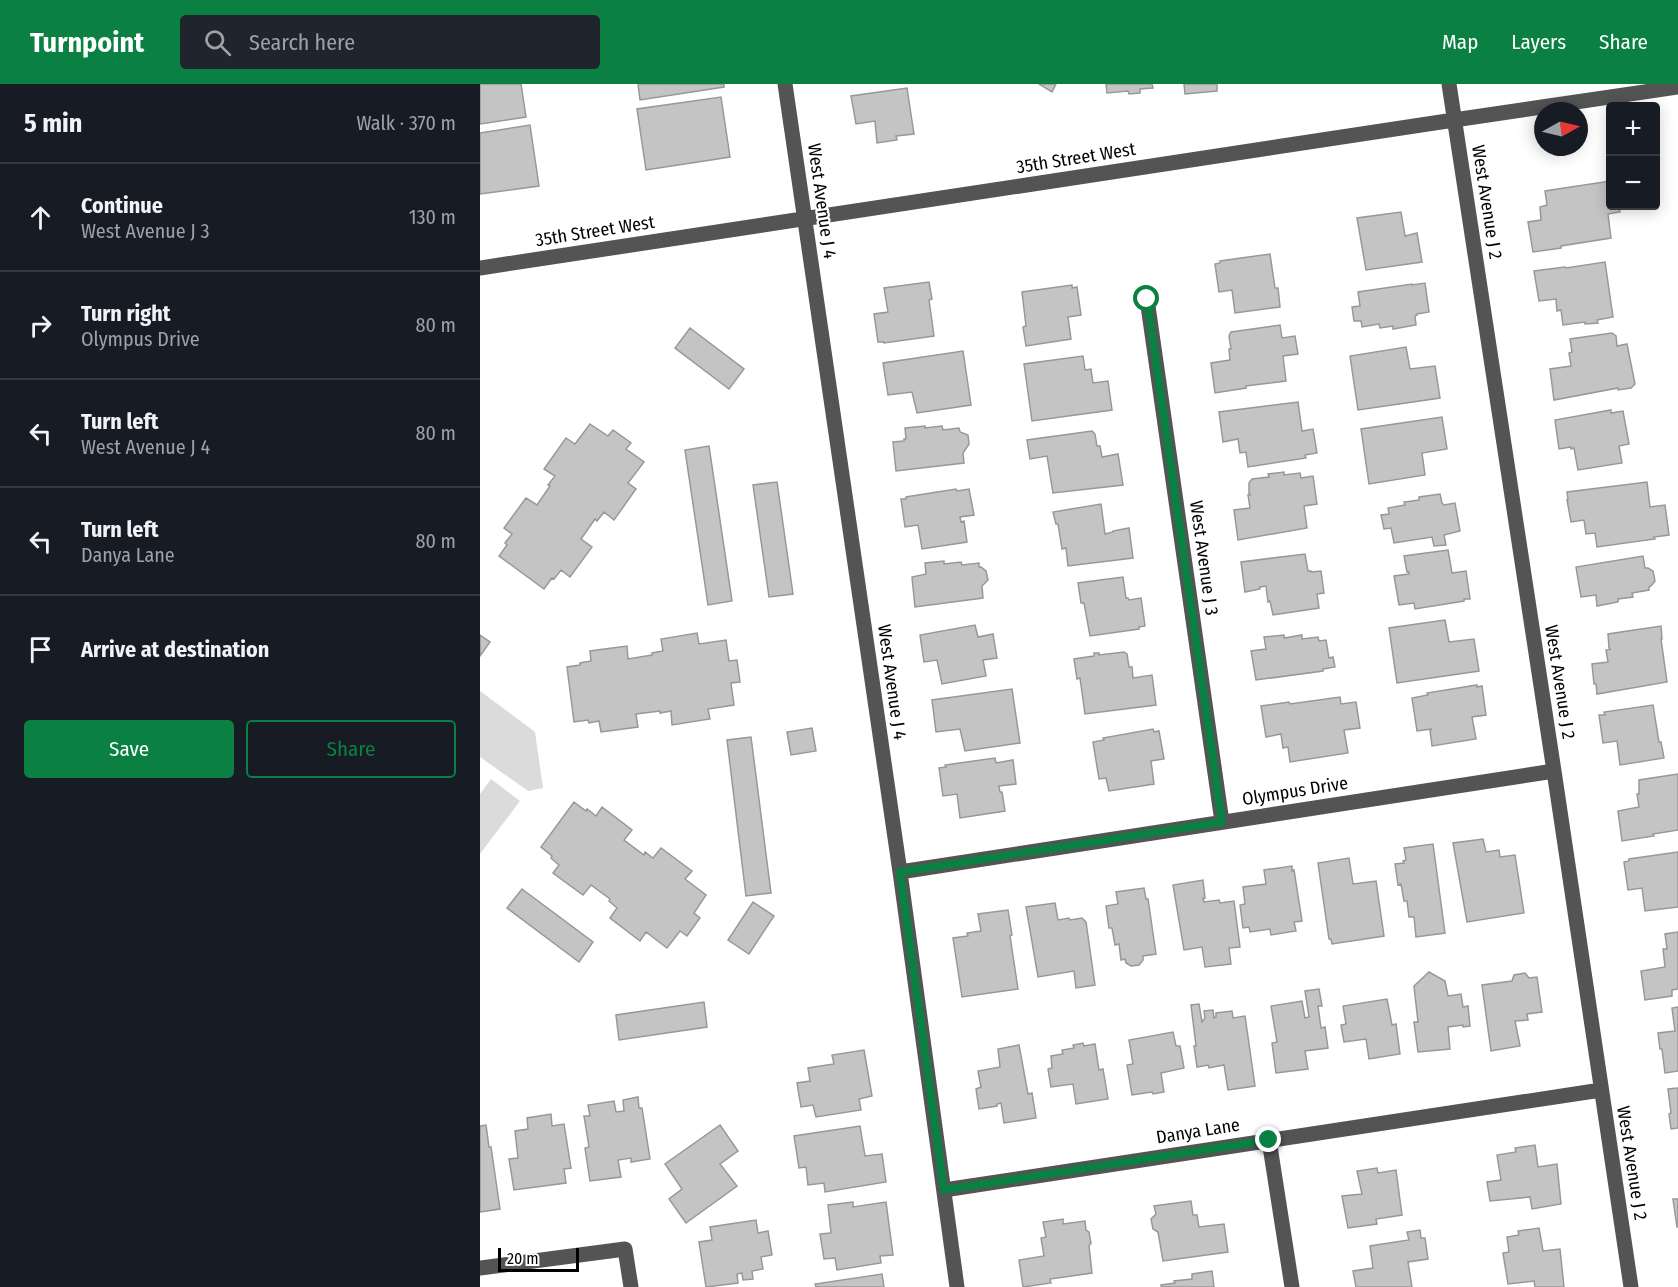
<!DOCTYPE html>
<meta charset="utf-8">
<style>
:root{--surface:#171b24;--page:#20242c;--text:#f1f3f6;--muted:#9ea1a6;--line:#363941;--accent:#0b8043}
body{margin:0;font-family:"Fira Sans Condensed",sans-serif;background:var(--page);color:var(--text)}
.controls{position:absolute;right:18px;top:18px;display:grid;overflow:hidden;border-radius:6px;box-shadow:0 3px 15px #0003}
.controls button{width:54px;height:54px;display:grid;place-items:center;padding:0;border:0;border-bottom:2px solid var(--line);background:var(--surface);color:var(--text);font:30px sans-serif}
.compass{position:absolute;left:1054px;top:18px;width:54px;height:54px;border-radius:50%;background:var(--surface);box-shadow:0 3px 15px #0003;rotate:82deg}
.scale{position:absolute;left:18px;bottom:15px;width:81px;box-sizing:border-box;padding-left:6px;border:3px solid #000;border-top:0;font-size:16px;line-height:21px;white-space:nowrap;color:#000;-webkit-text-stroke:4px #fff;paint-order:stroke}
.stop{position:absolute;width:18px;height:18px;margin:-14px;border:4px solid #0b8043;border-radius:50%;background:#fff}
.stop.end{background:#0b8043;border-color:#fff;box-shadow:0 2px 6px #0008}
.list{margin:0;padding:0;list-style:none}
h2{display:flex;justify-content:space-between;align-items:center;height:78px;margin:0;padding:0 24px;font-size:26px}
h2 small{font-size:20px;font-weight:400;color:var(--muted)}
.list li{display:grid;grid-template-columns:39px 1fr auto;gap:18px;align-items:center;box-sizing:border-box;height:108px;padding:0 24px;border-top:2px solid var(--line)}
.list b{display:block;font-size:22px;white-space:nowrap}
.list p{margin:0;font-size:20px;white-space:nowrap;color:var(--muted)}
.list em{font-size:20px;font-style:normal;color:var(--muted)}
.actions{display:flex;gap:12px;padding:18px 24px}
.actions a{flex:1;padding:14px 0;border:2px solid var(--accent);border-radius:6px;text-align:center;font-size:21px;color:var(--accent)}
.actions .main{background:var(--accent);color:#fff}
.icon{flex:none;width:33px;height:33px;fill:none;stroke:currentColor;stroke-width:2;stroke-linecap:round;stroke-linejoin:round}
.map{position:relative;flex:none;width:1198px;height:1203px;overflow:hidden}
header{display:flex;align-items:center;gap:36px;box-sizing:border-box;height:84px;padding:0 30px;background:var(--accent);color:#fff}
header strong{font-size:28px}
nav{display:flex;gap:33px;margin-inline-start:auto;font-size:21px}
.search{width:420px;height:54px;background:var(--page);display:flex;align-items:center;gap:15px;box-sizing:border-box;padding:0 21px;border-radius:6px;color:var(--muted);font-size:22px}
main{display:flex}
aside{flex:1;background:var(--surface)}
.map>svg:first-child{display:block}
.green{fill:#dbdbdb}
.building{fill:#c4c4c4;stroke:#989898;stroke-width:1.5}
.lines{fill:none;stroke-linecap:round;stroke-linejoin:round}
.minor{stroke:#545454;stroke-width:15}
.route{stroke:#0b8043;stroke-width:8}
.labels{text-anchor:middle;dominant-baseline:central;stroke-width:4.5;stroke-linejoin:round;paint-order:stroke}
.street-label{font-size:18px;fill:#000;stroke:#fff}
</style>
<header>
<strong>Turnpoint</strong>
<div class="search"><svg class="icon" aria-label="search" viewBox="0 0 24 24"><circle cx="10" cy="10" r="6"/><path d="M15 15l6 6"/></svg>Search here</div>
<nav><a>Map</a><a>Layers</a><a>Share</a></nav>
</header>
<main>
<aside>
<h2>5 min<small>Walk · 370 m</small></h2>
<ul class="list">
<li><svg class="icon" aria-label="ahead" viewBox="0 0 24 24"><path d="M12 20V5M6 11l6-6 6 6"/></svg><div><b>Continue</b><p>West Avenue J 3</p></div><em>130 m</em></li>
<li><svg class="icon" aria-label="right" viewBox="0 0 24 24"><path d="M7 20v-9h11M14 6l5 5-5 5"/></svg><div><b>Turn right</b><p>Olympus Drive</p></div><em>80 m</em></li>
<li><svg class="icon" aria-label="left" viewBox="0 0 24 24"><path d="M17 20v-9H6M10 6l-5 5 5 5"/></svg><div><b>Turn left</b><p>West Avenue J 4</p></div><em>80 m</em></li>
<li><svg class="icon" aria-label="left" viewBox="0 0 24 24"><path d="M17 20v-9H6M10 6l-5 5 5 5"/></svg><div><b>Turn left</b><p>Danya Lane</p></div><em>80 m</em></li>
<li><svg class="icon" aria-label="arrive" viewBox="0 0 24 24"><path d="M6 21V4h12l-3 4 3 4H6"/></svg><div><b>Arrive at destination</b></div></li>
</ul>
<div class="actions"><a class="main">Save</a><a>Share</a></div>
</aside>
<div class="map">
<svg width="1198" height="1203" viewBox="0 0 1198 1203">
<rect width="100%" height="100%" fill="#fff"/>
<path class="green" d="M0 607 55 648 63 704 48 707 0 673Z
M11 695 40 717 0 770V710Z"/>
<path class="building" d="M0 0H41L46 33 0 40Z
M158 0H244V3L160 16Z
M559 0H576L572 8Z
M626 0H672L673 4 660 5V9L649 10 648 7 627 9Z
M704 0H737V7L705 10Z
M427 4 434 50 416 52 417 56 397 59 395 37 376 40 371 12Z
M241 13 250 73 166 86 157 25Z
M50 41 59 102 0 110V49Z
M1130 97V122H1139L1140 128 1128 130 1131 154 1081 162V164L1053 168 1048 138 1061 136 1060 123 1067 121 1065 107Z
M921 128 925 152 937 149 942 178 886 186 877 134Z
M790 170 795 204H798L800 223 755 229 752 206 739 208 735 180 740 179V177Z
M1125 178 1133 233 1117 236 1118 239 1105 240V238L1083 241 1081 226 1077 227 1076 215 1059 217 1054 187 1085 183 1086 184Z
M449 198 452 215 449 216 454 252 404 259V258H398L394 230 408 228 404 204Z
M945 199 949 228 937 230V231L935 232 936 241 913 245V242L900 244 899 240 882 243 881 237H874L872 223 880 222 878 208 932 200V201Z
M592 201V204L597 203 601 231 588 233 591 255 546 262 543 243 546 242 542 208Z
M800 241 802 254 815 252 818 270 803 272 806 297 766 302V304L735 309 731 279 750 276 749 265H751L749 252 751 248Z
M210 244 264 285 249 305 195 264Z
M1132 249 1136 252 1137 262 1147 260 1155 300 1151 304 1138 306V304L1074 316 1070 285 1091 282 1089 269 1092 268 1090 255Z
M926 263 930 285 955 282 960 314 878 326 870 272Z
M483 267 491 321 437 329 432 308 408 311 403 279Z
M603 272 605 286 611 285 613 299 628 297 632 326 552 337 544 280Z
M818 318 822 347 833 345 837 369 825 371 826 374 768 383 766 368 760 369 758 355 743 358 739 328Z
M1131 326V329L1143 327 1149 360 1139 362 1142 379 1098 386 1094 364 1091 365V363L1079 365 1075 336Z
M962 333 967 365 942 369 945 391 889 400 881 345Z
M110 340 128 352 133 346 151 359 146 365 164 378 148 399 156 405 134 436 124 428 117 437 115 435 101 455 112 463 90 493 81 486 74 495 72 494 64 505 19 472 27 461 25 459 32 450 24 444 46 414 57 421 70 402 68 401 75 392 64 385 86 354 95 360Z
M445 342V344L462 342 463 346 479 344 480 348 488 351 489 360 483 369 484 379 416 387 413 358 424 357V355H426L425 344Z
M612 347 615 350 617 362H620L622 373 638 370 643 401 573 409 567 372 550 375 547 356Z
M229 362 252 517 228 521 205 366Z
M804 388V391L820 389 821 394 833 392 837 420 824 422 827 444 758 456 754 426 770 424 768 411H771L769 410V399L772 395 789 393 788 390Z
M297 398 313 510 289 513 273 401Z
M1167 398 1170 423 1185 421 1189 451 1174 453 1175 455 1117 463 1115 449 1106 450 1104 436 1091 438 1087 416H1088L1087 408Z
M476 405 477 407 489 405 494 431 480 433 481 438 484 437 487 458 442 465 438 441 425 443 421 415H426V413Z
M960 410 962 419 964 421 975 419 980 447 964 451 966 461 954 462 952 453 914 459 911 444 904 445 901 431 909 430 908 424 925 421 924 418 939 416V413Z
M621 420 625 450 633 448V447L649 444 653 474 588 482 586 464 582 465 578 440H576L573 428Z
M968 466 972 489 986 487 990 515H984V517L935 525 934 519 919 521 914 492 929 490V488H927L924 472Z
M825 470 828 487H831V488L841 487 844 509 837 510 839 524 793 531 790 517 788 518 786 502 780 503V505L765 508 761 478Z
M1163 472 1165 484H1168L1173 487 1175 497 1171 502 1169 503V506L1152 509 1153 513 1138 515V518L1117 522 1116 511 1101 513 1096 483Z
M464 477V480L481 478 482 481 499 479V483H501L506 487 508 496 502 502 503 514 435 523 432 493 446 490 445 479Z
M643 493 646 514H648L649 516 661 514 665 542 659 543V545L610 552 604 519H601L598 499Z
M965 536 969 558 994 555 999 587 917 599 909 544Z
M495 541 498 553 513 550 517 574 503 576 506 592 462 600 457 576 444 578 440 551Z
M1181 542 1182 555H1181L1187 598 1117 610 1116 600H1114L1112 580 1128 578 1126 566 1130 565 1129 564 1128 550Z
M217 549 219 560 246 556 249 577 257 576 260 598 251 599 254 621 228 625 230 635 192 641 191 627 180 629V627L156 630 158 643 121 648 119 637 109 639 108 636 94 638 87 583 100 581V579L111 577 110 567 147 562 148 575 172 571V569L183 567 181 555Z
M0 551 10 558 0 572Z
M804 551V554L822 551V555L838 553 839 557 846 556 849 574 853 573 855 583 843 585V587L776 596 771 567 786 565 784 553Z
M644 568 647 570 649 583H652L653 594 672 591 676 621 605 630 600 594 597 595 594 575 614 572V569H619V571Z
M997 601V603L1002 602 1006 631 992 633 996 655 952 662 950 646 952 645 937 647 932 614 948 611 947 609Z
M532 605 540 659 485 667 480 645 456 648 452 616Z
M860 613 861 620 876 618 880 644 864 646 868 669 810 678 808 663 803 664 801 650 786 653 781 622 809 618 810 620Z
M1173 621 1179 658H1181L1184 674 1140 681 1137 657 1123 659 1119 631H1125L1124 628Z
M332 644 336 667 311 671 307 648Z
M673 645 674 648 679 647 684 675 671 677 674 700 629 707 626 694 619 695 613 658 624 656 623 654Z
M271 653 291 809 266 812 247 656Z
M515 674 516 679 533 676 536 700 519 702 520 708H522L525 727 480 734 477 710 463 712 459 684 466 683 465 681Z
M1198 690V746L1173 750 1174 752 1142 757 1138 727 1159 723 1157 710H1159V696Z
M94 718 106 727 107 725 116 732 122 723 152 746 144 756 164 771 165 768 173 774 181 764 212 787 205 795 226 811 214 829 220 834 207 852 200 847 187 864 166 848 160 857 130 834 137 824 129 817 130 815 111 801 103 811 73 789 79 781 71 774 72 772 61 763Z
M1003 755 1006 768 1019 766 1020 773 1035 771 1044 829 987 838 973 759Z
M953 760 965 849 936 853 934 833H929L927 817H924L921 800 918 801 915 780 924 779 923 777 926 776 924 764Z
M1198 768V823L1165 827 1162 804 1148 806 1144 778 1149 777V775Z
M869 774 873 800 896 797 904 852 852 860 851 855H849L838 779Z
M812 782V787L814 786 822 837 814 838 816 847 791 851 790 845 770 848 769 843 763 844 760 821 765 820 763 803 786 800 784 786Z
M723 796 725 814H723L724 818 739 816 740 819 754 817 760 863 749 864 751 880 725 883 722 863 704 866 693 801Z
M664 804 666 815H668L676 870 663 872V876L659 881 651 882 646 879 645 875 641 876 639 860 635 861 632 844H629L626 822 638 820 636 808Z
M42 805 113 858 99 878 27 824Z
M273 818 294 832 269 870 248 856Z
M575 819 578 836 589 834 590 836 602 834 606 838 615 901 596 904 594 887 558 893 546 823Z
M528 826 532 851 530 852 538 905 482 913 473 854 488 852 487 849 501 847 498 830Z
M1198 848V905L1192 906V912L1165 916 1161 887 1185 883 1183 865H1187L1185 850Z
M949 888 965 897 968 912 981 910 983 923 988 922 990 942 983 943V941L968 943 970 965 938 968 934 938H938L934 902Z
M1045 889 1049 894 1057 893 1062 928 1047 930 1048 936 1035 937 1040 962 1011 967 1002 901 1032 897 1034 891Z
M839 905 842 922H838L841 944 845 943 848 964 825 967 828 985 796 989 792 959 797 958 791 922 822 917 825 934 829 933 825 907Z
M907 915 912 941 916 940 920 970 889 975 886 955 864 958 861 941 866 940 863 922Z
M224 918 227 943 139 956 136 931Z
M719 920 722 938 725 934 724 927 733 926 734 934 736 933V929L752 927 753 934 765 932 775 1002 748 1006 744 981 729 984 728 981 717 983 714 962H716L711 921Z
M1198 923V987L1185 989 1182 965H1180L1178 949 1195 947 1192 924Z
M693 948 696 962H700L704 984 681 989 684 1008 673 1010 672 1008 652 1011 647 981 653 980 649 956Z
M603 959 604 962 615 960 619 986 623 985 628 1015 596 1020 593 1000 571 1003 568 985 572 984 571 972 583 970 582 966 594 964 593 961Z
M539 961 548 1010 552 1009 556 1034 524 1039 521 1019 517 1020V1022L499 1025 496 1005 501 1003 498 987 520 983 518 965Z
M384 966 392 1012 379 1015 381 1026 336 1033 333 1021 321 1023 317 999 330 997 328 984 354 980 352 971Z
M1198 1004V1044L1191 1045 1189 1030 1191 1029 1188 1005Z
M158 1013 159 1024H162L170 1075 151 1078V1074L138 1076 141 1093 110 1097 105 1064 109 1063 104 1032H110L108 1021 134 1017 136 1028 144 1027 143 1016Z
M71 1030 72 1042 84 1040 91 1084 84 1085 86 1099 34 1106 29 1075 38 1074 35 1047 48 1045 47 1034Z
M6 1041 9 1063H11L20 1125 0 1128V1042Z
M240 1041 258 1067 240 1080 257 1102 206 1139 189 1115 202 1105 185 1080Z
M380 1042 385 1072 402 1070 406 1098 345 1108 344 1099 328 1101 326 1083 319 1084 314 1052Z
M1055 1061 1058 1083 1077 1080 1081 1120 1052 1125 1050 1113 1010 1117 1007 1098 1021 1096 1017 1071 1036 1068 1035 1064Z
M897 1084 898 1089 916 1086 922 1131 896 1135 897 1140 868 1144 862 1112 882 1110 877 1087Z
M1193 1115H1198V1143H1197Z
M711 1117 713 1131H717L719 1143 744 1140 748 1168 683 1177 678 1148 673 1145 671 1135 676 1130 674 1122Z
M373 1118V1123L406 1118 413 1171 400 1172 401 1179 357 1186 355 1174 344 1175 340 1150 351 1149 348 1121Z
M583 1135V1140L605 1137 606 1146 609 1148 611 1159 609 1162 612 1189 570 1195 571 1199 543 1203 539 1176 564 1172 561 1154 566 1153 563 1138Z
M276 1136 278 1149 288 1147 292 1171 281 1173 283 1185 272 1187 273 1195 263 1196 262 1189 257 1190 258 1199 226 1203 219 1158 232 1156 230 1143Z
M1059 1144 1063 1167 1080 1165 1084 1203H1055L1054 1197 1028 1200 1023 1169 1029 1168 1027 1153 1039 1151 1038 1147Z
M940 1146 941 1154H945L948 1175 928 1178 932 1203H876L873 1187 893 1184 890 1162 929 1156 927 1148Z
M732 1187 734 1203H681V1201L695 1199 694 1197 712 1195V1190Z
M402 1190 404 1203H336L335 1200Z"/>
<g class="lines">
<path class="minor" d="M305 0 420 788 477 1203
M969 0 1074 687 1151 1203
M0 184 974 36 1198 3
M667 215 742 738
M420 788 1074 687
M789 1056 812 1203
M464 1106 1121 1006
M0 1184 145 1165 151 1203"/>
</g>
<g class="lines">
<path class="route" d="M667 215 742 738 420 788 464 1106 789 1056"/>
</g>
<g class="labels">
<g class="street-label">
<text transform="translate(596 74) rotate(-9)">35th Street West</text>
<text transform="translate(342 117) rotate(82)">West Avenue J 4</text>
<text transform="translate(1007 118) rotate(81)">West Avenue J 2</text>
<text transform="translate(115 147) rotate(-9)">35th Street West</text>
<text transform="translate(724 474) rotate(82)">West Avenue J 3</text>
<text transform="translate(412 598) rotate(82)">West Avenue J 4</text>
<text transform="translate(1080 598) rotate(81)">West Avenue J 2</text>
<text transform="translate(815 707) rotate(-9)">Olympus Drive</text>
<text transform="translate(718 1047) rotate(-9)">Danya Lane</text>
<text transform="translate(1152 1079) rotate(81)">West Avenue J 2</text>
</g>
</g>
</svg>
<div class="controls">
<button>+</button>
<button>−</button>
</div>
<svg class="compass" viewBox="-18 -18 36 36"><path d="M0-13l5 13h-10z" fill="#e53935"/><path d="M0 13l5-13h-10z" fill="#9ea1a6"/></svg>
<div class="scale">20 m</div>
<div class="stop" style="left:667px;top:215px"></div>
<div class="stop end" style="left:789px;top:1056px"></div>
</div>
</main>
